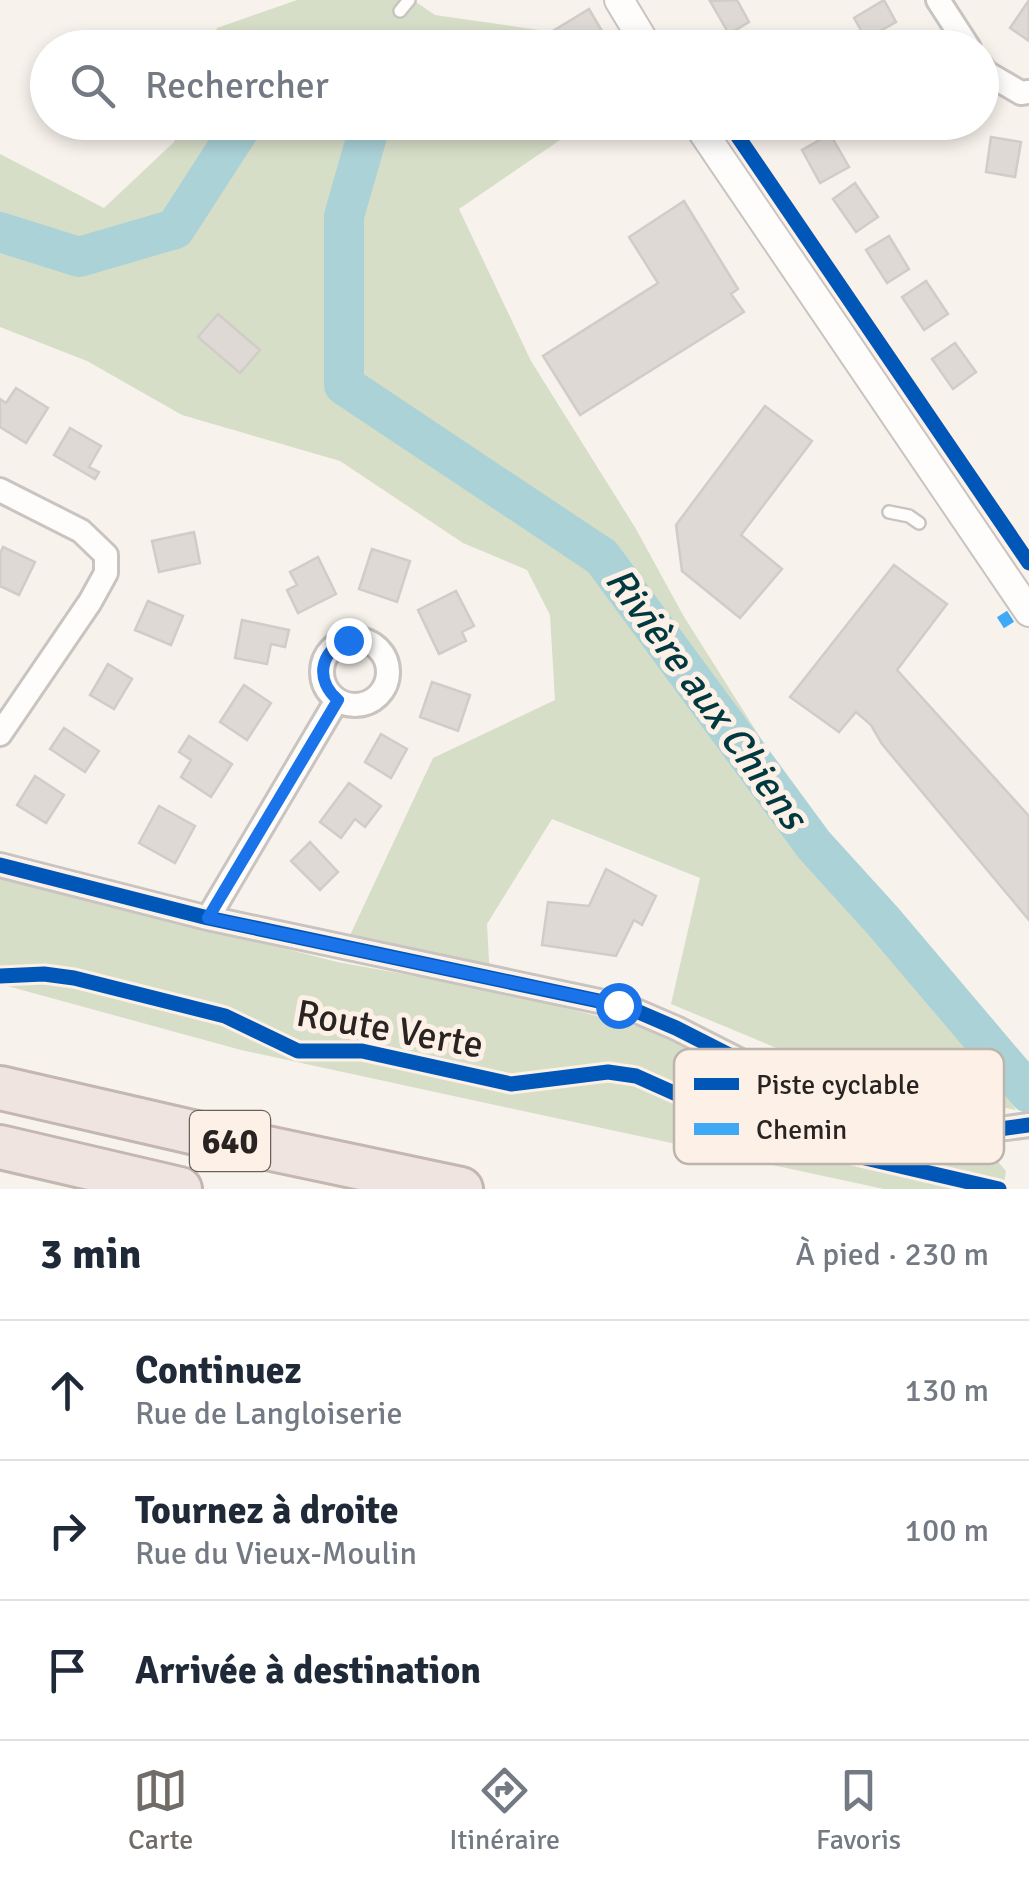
<!DOCTYPE html>
<html lang="fr">
<meta charset="utf-8">
<style>
:root{--surface:#fff;--page:#f2f2f3;--text:#1f2937;--muted:#747a83;--line:#e0e1e3;--accent:#716c68}
body{margin:0;font-family:Signika,sans-serif;background:var(--page);color:var(--text)}
.stop{position:absolute;width:30px;height:30px;margin:-22px;border:8px solid #1a73e8;border-radius:50%;background:#fff}
.stop.end{background:#1a73e8;border-color:#fff;box-shadow:0 2px 10px #0008}
.list{margin:0;padding:0;list-style:none}
h2{display:flex;justify-content:space-between;align-items:center;height:130px;margin:0;padding:0 40px;font-size:42px}
h2 small{font-size:32px;font-weight:400;color:var(--muted)}
.list li{display:grid;grid-template-columns:65px 1fr auto;gap:30px;align-items:center;box-sizing:border-box;height:140px;padding:0 40px;border-top:2px solid var(--line)}
.list b{display:block;font-size:38px;white-space:nowrap}
.list p{margin:0;font-size:32px;white-space:nowrap;color:var(--muted)}
.list em{font-size:32px;font-style:normal;color:var(--muted)}
.icon{flex:none;width:55px;height:55px;fill:none;stroke:currentColor;stroke-width:2;stroke-linecap:round;stroke-linejoin:round}
.map{position:relative;flex:none;width:1029px;height:1189px;overflow:hidden}
.search{position:absolute;background:var(--surface);box-shadow:0 5px 15px #0003;left:30px;right:30px;top:30px;height:110px;display:flex;align-items:center;gap:25px;box-sizing:border-box;padding:0 35px;border-radius:55px;color:var(--muted);font-size:38px}
.sheet{height:550px;background:var(--surface)}
nav{display:flex;justify-content:space-around;align-items:center;box-sizing:border-box;height:140px;border-top:2px solid var(--line);background:var(--surface);font-size:28px;color:var(--muted)}
nav a{display:grid;justify-items:center;gap:5px}
nav .on{color:var(--accent)}
.map>svg:first-child{display:block}
.green{fill:#d7dec8}
.lines{fill:none;stroke-linecap:round;stroke-linejoin:round}
.river{stroke:#abd2d7;stroke-width:40}
.building{fill:#ded9d5;stroke:#d1ccc8;stroke-width:2.5}
.service-casing{stroke:#c9c4c0;stroke-width:16}
.minor-casing{stroke:#c9c4c0;stroke-width:28}
.tertiary-casing{stroke:#c9c4c0;stroke-width:32}
.motorway-casing{stroke:#c4b6b0;stroke-width:48}
.service{stroke:#fefdfc;stroke-width:11}
.minor{stroke:#fefdfc;stroke-width:22}
.tertiary{stroke:#fefdfc;stroke-width:28}
.motorway{stroke:#f0e4e1;stroke-width:42}
.quiet{stroke:#3fa9f5;stroke-width:12;stroke-dasharray:25 12;stroke-linecap:butt}
.cycleway-casing{stroke:#fdf1e7;stroke-width:21}
.cycleway{stroke:#0057b8;stroke-width:15}
.route{stroke:#1a73e8;stroke-width:12}
.labels{text-anchor:middle;dominant-baseline:central;stroke-width:10;stroke-linejoin:round;paint-order:stroke}
.shield{fill:#fdf1e7;stroke:#69625c;stroke-width:2.5}
.shield-label{font-size:35px;font-weight:bold;fill:#292421}
.street-label{font-size:38px;fill:#292421;stroke:#fdf1e7}
.water-label{font-size:40px;font-style:italic;fill:#003940;stroke:#fdf1e7}
.key{fill:#fdf1e7;stroke:#bdb4ac;stroke-width:2.5}
.key-label{font-size:28px;fill:#292421}
</style>
<div class="map">
<svg width="1029" height="1189" viewBox="0 0 1029 1189">
<rect width="100%" height="100%" fill="#f8f2ec"/>
<path class="green" d="M297 0H413L435 15 546 31 553 47 210 48 217 28Z
M181 123H585L459 209 531 361 636 529 683 615 758 734 1016 1110 882 1084 798 1057 671 1004 700 878 552 819 487 924 490 979 344 948 433 758 555 700 550 615 527 570 463 543 340 461 182 415 87 361 0 327V154L104 208 174 142Z
M0 875 337 962 493 990 649 1029 795 1102 995 1158 1006 1171 1003 1189H884L241 1050 0 984Z"/>
<g class="lines">
<path class="river" d="M371 122 344 216V385L602 557 814 845 883 921 1029 1093
M0 232 79 257 175 229 244 122"/>
</g>
<path class="building" d="M737 0 749 22 729 34 710 1Z
M884 0 896 22 866 39 854 18Z
M1029 0V41L1010 28Z
M589 9 612 48H563L553 31Z
M940 122H972L954 138Z
M830 134 849 167 820 183 802 150Z
M991 137 1021 142 1015 177 986 172Z
M855 183 878 217 856 232 833 199Z
M684 201 738 289 731 294 744 312 580 415 543 356 658 283 629 237Z
M889 236 909 269 887 283 866 250Z
M926 281 948 314 924 330 902 297Z
M218 314 260 350 240 373 198 337Z
M955 343 976 372 953 389 932 359Z
M16 388 48 408 26 443 0 427V399L6 403Z
M765 406 812 441 741 535 782 569 740 618 682 571 676 525Z
M70 428 101 446 89 467 99 472 95 479 54 455Z
M194 532 200 563 159 572 152 541Z
M3 547 35 562 19 595 0 586V554Z
M372 549 410 561 397 602 359 589Z
M318 557 336 594 298 613 287 590 297 585 290 572Z
M894 565 947 604 897 670 1029 816V920L882 744 871 725 856 712 839 732 790 697Z
M456 591 474 626 462 632 466 641 439 654 418 610Z
M148 601 183 616 171 645 135 630Z
M242 620 289 630 285 647 271 644 267 664 235 658Z
M108 664 132 679 114 709 90 695Z
M432 682 470 695 458 731 420 717Z
M244 685 271 703 247 740 220 722Z
M64 728 99 751 85 772 50 749Z
M381 734 407 749 391 778 365 762Z
M189 736 232 764 211 797 181 777 191 760 179 752Z
M35 776 64 795 46 823 17 805Z
M349 783 381 806 365 827 355 819 341 838 320 822Z
M159 806 195 826 175 863 139 843Z
M310 842 338 872 320 890 291 861Z
M606 869 656 896 642 925 634 920 616 956 542 945 548 902 589 906Z"/>
<g class="lines">
<defs>
<path id="service" d="M400 11 409 0
M889 512 909 516 919 523"/>
<path id="minor" d="M938 0 969 48
M982 67 985 72 1021 93 1029 92
M0 490 81 531 106 555V573L90 602 0 734
M322 672a33 33 0 1 1 66 0a33 33 0 1 1-66 0Z
M0 865 208 918 627 1007 676 1028 798 1090 883 1115 977 1132 1029 1125
M208 918 337 700"/>
<path id="tertiary" d="M619 0 648 48
M696 122 1029 612"/>
<path id="motorway" d="M0 1088 196 1133 461 1189
M0 1147 180 1189"/>
</defs>
<use href="#service" class="service-casing"/>
<use href="#minor" class="minor-casing"/>
<use href="#tertiary" class="tertiary-casing"/>
<use href="#motorway" class="motorway-casing"/>
<use href="#service" class="service"/>
<use href="#minor" class="minor"/>
<use href="#tertiary" class="tertiary"/>
<use href="#motorway" class="motorway"/>
<path class="quiet" d="M1002 614 1009 625"/>
<defs>
<path id="cycleway" d="M728 122 1029 563
M0 865 208 918 627 1007 676 1028 798 1090 883 1115 977 1132 1029 1125
M0 976 44 974 74 978 225 1016 298 1051H362L511 1084 608 1072 636 1076 757 1130 796 1142 999 1189"/>
</defs>
<use href="#cycleway" class="cycleway-casing"/>
<use href="#cycleway" class="cycleway"/>
</g>
<g class="lines">
<path class="route" d="M348 640C319 652 315 680 338 700L208 918 618 1005"/>
</g>
<g class="labels">
<rect class="shield" x="190" y="1111" width="80" height="60" rx="8"/>
<g class="shield-label">
<text x="230" y="1141">640</text>
</g>
<g class="street-label">
<text transform="translate(390 1029) rotate(10)">Route Verte</text>
</g>
<g class="water-label">
<text transform="translate(706 698) rotate(54)">Rivière aux Chiens</text>
</g>
</g>
<rect x="674" y="1049" width="330" height="115" rx="15" class="key"/>
<rect x="694" y="1078" width="45" height="12" fill="#0057b8"/>
<rect x="694" y="1123" width="45" height="12" fill="#3fa9f5"/>
<g class="key-label">
<text x="756" y="1094">Piste cyclable</text>
<text x="756" y="1139">Chemin</text>
</g>
</svg>
<div class="stop" style="left:618px;top:1005px"></div>
<div class="stop end" style="left:348px;top:640px"></div>
<div class="search"><svg class="icon" aria-label="search" viewBox="0 0 24 24"><circle cx="10" cy="10" r="6"/><path d="M15 15l6 6"/></svg>Rechercher</div>
</div>
<section class="sheet">
<h2>3 min<small>À pied · 230 m</small></h2>
<ul class="list">
<li><svg class="icon" aria-label="ahead" viewBox="0 0 24 24"><path d="M12 20V5M6 11l6-6 6 6"/></svg><div><b>Continuez</b><p>Rue de Langloiserie</p></div><em>130 m</em></li>
<li><svg class="icon" aria-label="right" viewBox="0 0 24 24"><path d="M7 20v-9h11M14 6l5 5-5 5"/></svg><div><b>Tournez à droite</b><p>Rue du Vieux-Moulin</p></div><em>100 m</em></li>
<li><svg class="icon" aria-label="arrive" viewBox="0 0 24 24"><path d="M6 21V4h12l-3 4 3 4H6"/></svg><div><b>Arrivée à destination</b></div></li>
</ul>
</section>
<nav>
<a class="on"><svg class="icon" aria-label="map" viewBox="0 0 24 24"><path d="M3 6l6-2 6 2 6-2v14l-6 2-6-2-6 2zM9 4v14M15 6v14"/></svg>Carte</a>
<a><svg class="icon" aria-label="directions" viewBox="0 0 24 24"><path d="M12 3l9 9-9 9-9-9zM9 14v-3h6M13 9l2 2-2 2"/></svg>Itinéraire</a>
<a><svg class="icon" aria-label="saved" viewBox="0 0 24 24"><path d="M7 4h10v16l-5-4-5 4z"/></svg>Favoris</a>
</nav>
